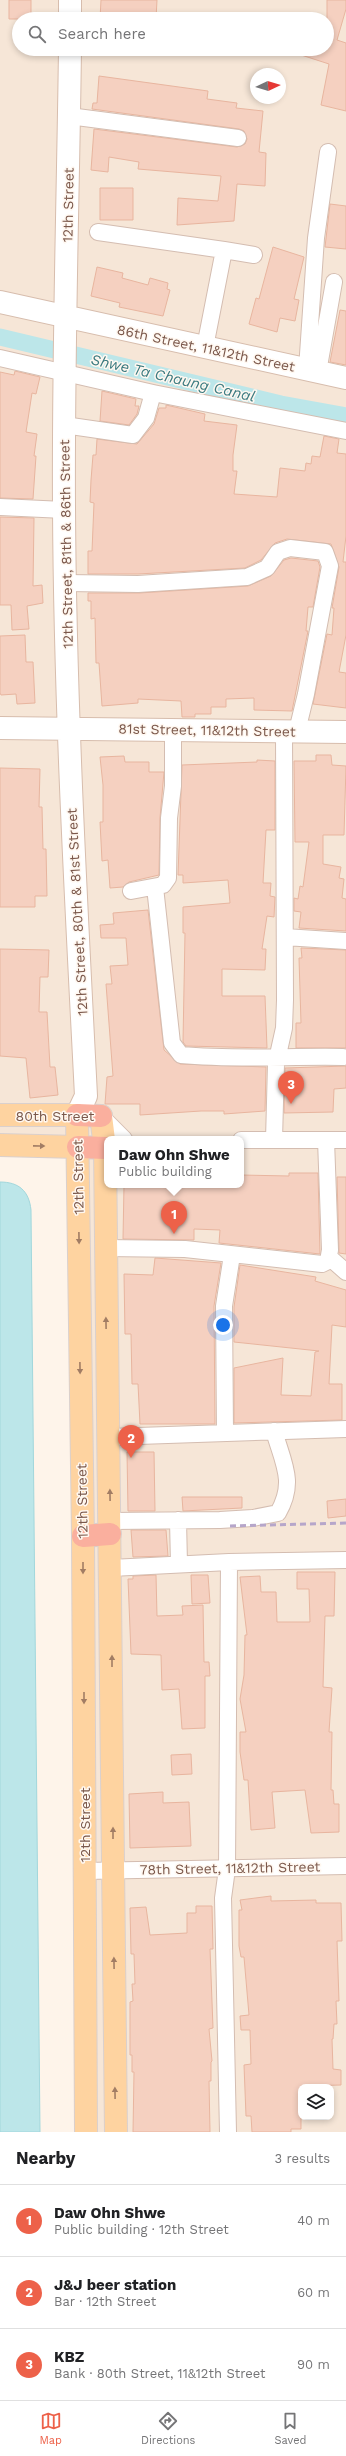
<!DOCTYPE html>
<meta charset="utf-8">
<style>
:root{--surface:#fff;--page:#f6f6f6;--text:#202124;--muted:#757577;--line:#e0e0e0;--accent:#ed6149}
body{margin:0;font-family:"Work Sans",sans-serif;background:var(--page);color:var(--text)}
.controls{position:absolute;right:12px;bottom:12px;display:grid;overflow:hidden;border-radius:8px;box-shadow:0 2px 6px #0003}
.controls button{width:36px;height:36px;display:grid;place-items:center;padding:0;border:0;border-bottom:1px solid var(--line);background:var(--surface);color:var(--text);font:20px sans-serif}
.compass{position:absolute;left:250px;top:68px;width:36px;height:36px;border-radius:50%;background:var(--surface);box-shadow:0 2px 6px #0003;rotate:86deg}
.you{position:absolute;left:223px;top:1325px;width:14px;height:14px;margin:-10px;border:3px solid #fff;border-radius:50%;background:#1a73e8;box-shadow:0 0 0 6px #1a73e833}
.badge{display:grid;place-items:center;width:26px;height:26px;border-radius:50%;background:var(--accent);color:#fff;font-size:13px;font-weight:700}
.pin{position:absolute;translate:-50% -33px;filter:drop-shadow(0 1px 2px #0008)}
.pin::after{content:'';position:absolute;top:21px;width:14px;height:12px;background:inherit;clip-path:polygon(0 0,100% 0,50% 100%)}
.popup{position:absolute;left:104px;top:1136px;width:140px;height:52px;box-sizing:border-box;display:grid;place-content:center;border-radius:8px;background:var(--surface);filter:drop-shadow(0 1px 3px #0005);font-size:13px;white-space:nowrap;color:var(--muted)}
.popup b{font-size:15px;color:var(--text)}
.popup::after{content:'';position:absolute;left:50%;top:100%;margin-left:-8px;border:8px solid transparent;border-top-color:var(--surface)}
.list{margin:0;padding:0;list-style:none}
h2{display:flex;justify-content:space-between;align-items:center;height:52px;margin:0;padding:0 16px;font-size:17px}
h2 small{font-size:13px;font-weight:400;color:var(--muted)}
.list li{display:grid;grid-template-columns:26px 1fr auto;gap:12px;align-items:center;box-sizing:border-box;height:72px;padding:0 16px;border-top:1px solid var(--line)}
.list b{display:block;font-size:15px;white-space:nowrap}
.list p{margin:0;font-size:13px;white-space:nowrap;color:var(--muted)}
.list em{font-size:13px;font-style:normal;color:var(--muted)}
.icon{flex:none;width:22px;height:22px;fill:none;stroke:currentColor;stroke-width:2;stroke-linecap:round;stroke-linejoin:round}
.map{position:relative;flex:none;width:346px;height:2132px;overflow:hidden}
.search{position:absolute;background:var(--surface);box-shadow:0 2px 6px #0003;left:12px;right:12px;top:12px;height:44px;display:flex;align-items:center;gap:10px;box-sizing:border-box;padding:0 14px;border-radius:22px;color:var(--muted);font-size:15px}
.sheet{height:268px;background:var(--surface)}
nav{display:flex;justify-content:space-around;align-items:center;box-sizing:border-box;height:56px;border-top:1px solid var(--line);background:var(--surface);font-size:11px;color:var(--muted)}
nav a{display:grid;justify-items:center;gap:2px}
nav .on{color:var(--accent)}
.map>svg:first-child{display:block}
.residential{fill:#f6e6d7;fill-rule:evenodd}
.water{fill:#bce6e9;stroke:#a2d7dc}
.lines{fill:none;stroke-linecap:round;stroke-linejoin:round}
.canal{stroke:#bce6e9;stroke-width:17}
.building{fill:#f5d0c0;stroke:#e8b59f}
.street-casing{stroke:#d4bdb1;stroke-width:18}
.secondary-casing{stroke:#d7bdad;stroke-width:24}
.primary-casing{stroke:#dad0cd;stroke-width:24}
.highway-casing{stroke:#dad0cd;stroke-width:24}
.street{stroke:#fff;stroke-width:16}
.secondary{stroke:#fff;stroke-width:22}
.primary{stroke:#fed3a0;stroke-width:22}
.highway{stroke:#faaf9e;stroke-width:22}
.rail{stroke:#b6a6ca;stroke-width:3;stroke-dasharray:6 4;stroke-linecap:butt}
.oneway{fill:#a27d64}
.labels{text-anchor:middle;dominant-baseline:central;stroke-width:3;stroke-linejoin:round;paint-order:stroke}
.street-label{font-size:14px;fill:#7b584b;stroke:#fff8f1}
.water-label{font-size:15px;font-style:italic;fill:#3c7b80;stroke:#fff8f1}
</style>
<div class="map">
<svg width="346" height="2132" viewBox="0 0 346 2132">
<rect width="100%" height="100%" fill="#fef4ea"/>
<path class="residential" d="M0 0H346V2132H97L88 1148H0ZM19 19H327V49H19ZM256 74H280V98H256ZM107 1139H241V1185H107ZM301 2087H331V2117H301Z"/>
<path class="water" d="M0 1182C19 1182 29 1191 31 1210L40 2132H0Z"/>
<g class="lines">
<path class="canal" d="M0 337 281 404 346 416"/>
</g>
<path class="building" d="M9 0H31V19H9Z
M101 0H157L156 19H100Z
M327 0H346V9L337 40 346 43V111L321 105 329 64 292 52V49H327Z
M99 76 208 91 207 99 237 103 236 108 263 111 259 152 266 153 265 186 237 184 234 221 177 225 178 198 218 201 221 176 138 169 139 162 109 157 108 172 91 170 94 129 237 147 245 144 247 139 244 131 239 129 92 109 93 103H97Z
M100 188H133V220H100Z
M330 204 346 206V249L325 247Z
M273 247 304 257 294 299 299 300 295 321 280 318 277 332 249 324 256 298 259 299Z
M97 267 123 273 122 278 148 285 150 278 168 283 167 289 170 290 163 316 119 307 120 303 91 296Z
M340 310 346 311V365L330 362Z
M15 371 40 377 36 394 32 393 26 432 37 434 34 456H36L33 499 0 498V372L14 375Z
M102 391 136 399 135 406H139L137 414 129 425 100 421Z
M166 405 205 414 204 421 237 425 233 455V471H237L234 494 277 497 280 468 305 471 306 463 311 464 312 456 320 457 324 436 339 439 337 453 346 454V536L343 562H346V635L339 672 346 673V708L313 704 327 634 332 635 334 608H332L339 567 331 544 287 539 275 543 261 560 245 568 138 574H88V551H92L94 503 90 502 91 480 93 455H96L97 439 137 444 154 424 159 408H166Z
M0 517 34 518 33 586 42 585 43 603 27 606 29 629 12 630 11 605H0Z
M291 558 318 561 320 567 313 607H308L306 631H308L292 711 254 710V698L226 699V707H211V714H195V717H182L181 701 138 699V703L102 706 99 663H96L95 618 91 619V601H88V593H139L248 586 271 576 284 560Z
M25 635 26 662H33L35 703 17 704 16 694 1 695 0 693V636Z
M316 755H331L332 765 346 766 344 835H323V864L341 867 339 878 344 879 342 898 346 899V931L299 928 301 912 294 911V898L298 899 300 886 303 887 309 842H295L294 761H316Z
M124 756 125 762H149V772H164L160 818 159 875 129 882 123 887 110 888 108 860 102 861 100 822H103V785L100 757Z
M257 760 275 761V830H266L263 883H271L270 896 275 897 274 917 267 916 262 949H266L265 970 222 969V996H265L267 1048 186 1046 183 1042 185 933H183V907L230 903 228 880 183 883V875H178L182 765 257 762Z
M0 768 40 769 39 807H42L43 849H46L47 896H35V907H0Z
M148 910 164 1050 180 1064 266 1067 265 1111 224 1114V1111H201L140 1115V1104H105L107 1077 113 1076 106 984H112L110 966 128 965 126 938H101L100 925 114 924 113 913Z
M301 948 346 950V1048H296V1023H301L299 958H302Z
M0 949 49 950 48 977H40L39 1012H47L50 1067H55L58 1095 30 1098 26 1058 0 1056Z
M346 1066V1088L334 1089 333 1112 284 1113 285 1068Z
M289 1173H318L320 1254 219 1243 220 1230 194 1229V1240L123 1239 124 1185H241V1175L289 1176Z
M337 1177H346V1254L339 1253Z
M155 1258 221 1263 214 1306 215 1424H140L138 1384H132L131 1334H125L124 1274 153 1275Z
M240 1265 316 1277 315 1281 346 1290V1327L332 1325 329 1384H342V1420L234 1423V1368L283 1358 281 1395 311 1396 315 1352 319 1351 234 1342V1307Z
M127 1452H154L155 1511H128Z
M182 1497H242V1508L183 1511Z
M346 1499V1516L328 1518 327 1501Z
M131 1530H166L168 1556 133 1557Z
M297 1572H335L334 1616H325L323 1687 332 1688 329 1732H332L331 1790H333L334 1804H339V1832L311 1833 305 1790 272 1792 275 1828 251 1830 248 1780H244L240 1752V1732H246L240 1699 244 1675 245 1635H247L240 1577 260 1576 261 1592H276L277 1622H310L309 1589H297Z
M156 1575 157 1616 183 1615 182 1606 203 1605 204 1662H209L210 1676H205V1728L182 1729 179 1689 162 1690 161 1655 131 1654 128 1579H133V1576Z
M191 1575H208L210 1603 192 1604Z
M191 1754 192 1774 172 1775 171 1755Z
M163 1792V1803L189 1802 191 1846 130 1848 129 1794Z
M271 1896V1901L316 1900V1903H341L342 1941H337L339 2001H336L337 2024H334L333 2039H332L333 2069 341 2070V2085L301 2086V2129H291V2132H252L251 2116H246L244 2065 251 2064 250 2030H241L240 2016 249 2015 244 1957H241L239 1946V1910H242L240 1900Z
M196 1906H212L213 1949H210L213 2028 209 2029 212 2061 211 2062V2081H209L210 2132H133L134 2072H132V2055H130V2002L133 2001 132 1984H135L134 1954H131L130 1908 146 1907 150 1935 187 1933V1913H196Z"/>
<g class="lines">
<defs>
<path id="street" d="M69 116 238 138
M98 232 224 250 205 347
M224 250 254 255
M0 358 153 393 346 431
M307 369 316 238 328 152
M318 372 334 282
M64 425 133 435 146 418 153 393
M0 507 64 510
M66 583 138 584 247 577 267 568 278 552 290 548 325 552 330 566 306 694 297 731
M155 887 172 1043 181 1055C234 1060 289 1056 343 1057
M131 891 163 885 168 878 169 818 173 786V730
M285 937 346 941
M101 1116 124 1139
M241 1140H346
M274 1140 276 1064 284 1028 285 1000 284 731
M105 1248 185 1249 322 1264 328 1261 330 1250 326 1140
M329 1257 346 1272
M225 1433 224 1306 232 1255
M109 1437 346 1429
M178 1520 179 1564
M110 1521 220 1520 253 1518 278 1513C296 1482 283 1463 274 1431
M111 1568 229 1562 346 1560
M85 1871 346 1866
M228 2132 223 1898 227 1869 229 1562"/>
<path id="secondary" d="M70 19V0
M70 49C68 202 63 354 64 507 65 704 76 900 86 1096L77 1115
M0 302 346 378
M0 728 346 732"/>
<path id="primary" d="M0 1115H77L83 1536 86 2132
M101 1116 105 1148 116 2132
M0 1145 78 1147"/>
<path id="highway" d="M77 1115 101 1116
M78 1147 105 1148
M83 1536 110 1534"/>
</defs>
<use href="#street" class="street-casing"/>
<use href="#secondary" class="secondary-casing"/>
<use href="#primary" class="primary-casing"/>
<use href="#highway" class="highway-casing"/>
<use href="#street" class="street"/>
<use href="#secondary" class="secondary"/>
<use href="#primary" class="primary"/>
<use href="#highway" class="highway"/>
<path class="rail" d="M230 1526 346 1523"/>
</g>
<defs><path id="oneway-solid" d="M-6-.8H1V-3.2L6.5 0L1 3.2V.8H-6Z"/></defs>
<g class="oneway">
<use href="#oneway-solid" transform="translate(39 1146) rotate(1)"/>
<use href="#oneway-solid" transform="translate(79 1238) rotate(89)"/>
<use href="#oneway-solid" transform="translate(106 1323) rotate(-91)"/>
<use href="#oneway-solid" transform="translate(80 1368) rotate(89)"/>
<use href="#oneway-solid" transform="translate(110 1495) rotate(-91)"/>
<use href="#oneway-solid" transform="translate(83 1568) rotate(90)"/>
<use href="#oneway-solid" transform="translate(112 1661) rotate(-90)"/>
<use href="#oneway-solid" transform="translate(84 1698) rotate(90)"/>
<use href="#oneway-solid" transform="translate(113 1833) rotate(-90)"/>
<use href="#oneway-solid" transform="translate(114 1963) rotate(-91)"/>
<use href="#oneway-solid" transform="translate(115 2093) rotate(-91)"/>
</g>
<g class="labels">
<g class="street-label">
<text transform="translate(68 205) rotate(-89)">12th Street</text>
<text transform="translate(206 348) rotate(12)">86th Street, 11&amp;12th Street</text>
<text transform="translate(66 544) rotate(-91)">12th Street, 81th &amp; 86th Street</text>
<text transform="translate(207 730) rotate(1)">81st Street, 11&amp;12th Street</text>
<text transform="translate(77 912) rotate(-93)">12th Street, 80th &amp; 81st Street</text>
<text x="55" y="1116">80th Street</text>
<text transform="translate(78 1177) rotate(-91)">12th Street</text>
<text transform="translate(82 1501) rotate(-91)">12th Street</text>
<text transform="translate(85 1825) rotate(-90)">12th Street</text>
<text transform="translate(230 1868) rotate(-1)">78th Street, 11&amp;12th Street</text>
</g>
<g class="water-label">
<text transform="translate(173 378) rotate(13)">Shwe Ta Chaung Canal</text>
</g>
</g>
</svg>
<div class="controls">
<button><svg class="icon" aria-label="layers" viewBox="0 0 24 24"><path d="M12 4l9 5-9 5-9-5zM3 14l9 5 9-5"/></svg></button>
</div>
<svg class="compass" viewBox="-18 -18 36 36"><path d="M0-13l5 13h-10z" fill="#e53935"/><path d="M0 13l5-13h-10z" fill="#757577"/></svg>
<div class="you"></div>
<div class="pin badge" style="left:174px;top:1234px">1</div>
<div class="popup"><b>Daw Ohn Shwe</b>Public building</div>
<div class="pin badge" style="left:131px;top:1458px">2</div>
<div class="pin badge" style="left:291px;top:1104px">3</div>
<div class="search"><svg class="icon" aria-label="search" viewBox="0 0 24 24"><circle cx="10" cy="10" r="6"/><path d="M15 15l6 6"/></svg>Search here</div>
</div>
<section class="sheet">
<h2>Nearby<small>3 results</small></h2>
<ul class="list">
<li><span class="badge">1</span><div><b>Daw Ohn Shwe</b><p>Public building · 12th Street</p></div><em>40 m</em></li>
<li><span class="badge">2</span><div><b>J&amp;J beer station</b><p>Bar · 12th Street</p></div><em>60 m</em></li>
<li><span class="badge">3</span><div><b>KBZ</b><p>Bank · 80th Street, 11&amp;12th Street</p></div><em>90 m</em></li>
</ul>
</section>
<nav>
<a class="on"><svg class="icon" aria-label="map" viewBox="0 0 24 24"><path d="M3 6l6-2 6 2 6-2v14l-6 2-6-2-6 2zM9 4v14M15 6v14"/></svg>Map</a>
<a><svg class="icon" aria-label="directions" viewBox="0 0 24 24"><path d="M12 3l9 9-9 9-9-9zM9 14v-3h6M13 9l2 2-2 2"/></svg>Directions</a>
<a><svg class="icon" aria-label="saved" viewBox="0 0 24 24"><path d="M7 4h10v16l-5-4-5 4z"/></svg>Saved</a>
</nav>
